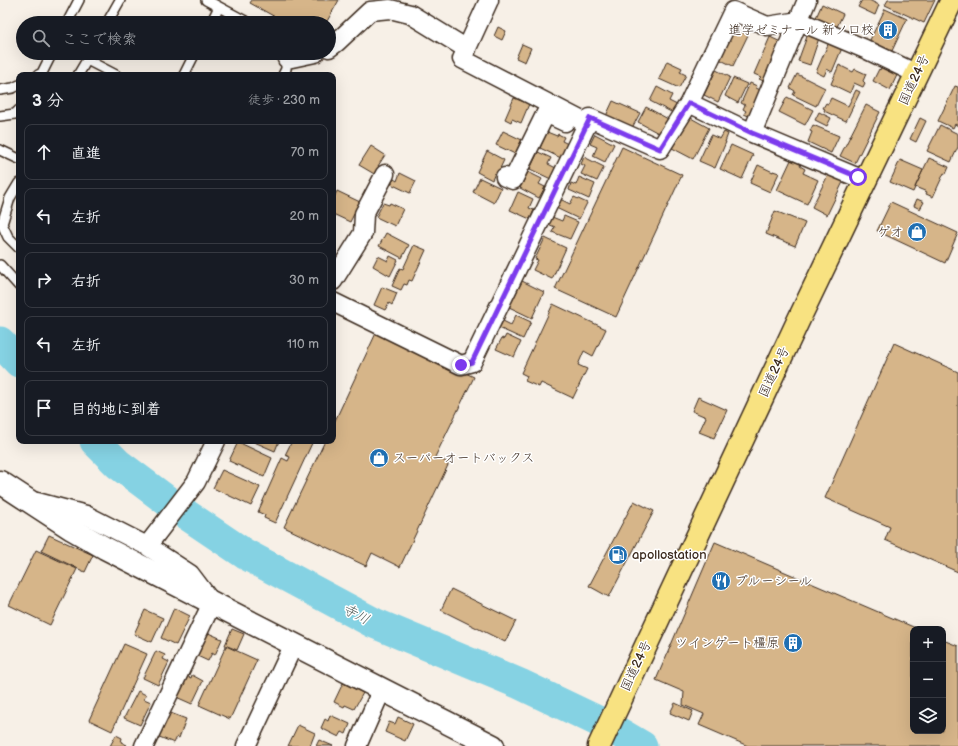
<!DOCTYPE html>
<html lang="ja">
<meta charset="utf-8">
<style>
:root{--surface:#171b24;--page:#242831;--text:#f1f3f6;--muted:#9ea1a6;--line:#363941}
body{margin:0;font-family:"Balsamiq Sans","Klee One",sans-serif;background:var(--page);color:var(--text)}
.controls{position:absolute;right:12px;bottom:12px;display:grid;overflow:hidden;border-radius:8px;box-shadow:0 4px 16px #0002}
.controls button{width:36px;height:36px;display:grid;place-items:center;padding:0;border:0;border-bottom:1px solid var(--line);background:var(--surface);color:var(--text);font:20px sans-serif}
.stop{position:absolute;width:12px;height:12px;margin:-9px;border:3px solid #7c3aed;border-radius:50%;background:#fff}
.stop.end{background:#7c3aed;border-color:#fff;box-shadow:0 1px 4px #0008}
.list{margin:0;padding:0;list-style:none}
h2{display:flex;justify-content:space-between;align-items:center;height:52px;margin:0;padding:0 16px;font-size:17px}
h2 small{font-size:13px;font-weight:400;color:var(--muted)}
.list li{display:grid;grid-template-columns:26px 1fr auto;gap:12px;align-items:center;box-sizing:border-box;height:56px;margin:0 8px 8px;padding:0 8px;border:1px solid var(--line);border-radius:8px}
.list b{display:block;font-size:15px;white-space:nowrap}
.list em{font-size:13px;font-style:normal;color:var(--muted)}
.icon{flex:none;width:22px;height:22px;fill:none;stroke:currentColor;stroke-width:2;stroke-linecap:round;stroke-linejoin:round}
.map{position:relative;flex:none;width:958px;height:746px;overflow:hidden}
.search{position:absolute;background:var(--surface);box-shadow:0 4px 16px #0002;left:16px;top:16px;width:320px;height:44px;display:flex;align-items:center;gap:10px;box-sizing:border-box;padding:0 14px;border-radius:22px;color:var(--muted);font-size:15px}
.panel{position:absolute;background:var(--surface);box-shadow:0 4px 16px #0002;left:16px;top:72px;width:320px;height:372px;border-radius:8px}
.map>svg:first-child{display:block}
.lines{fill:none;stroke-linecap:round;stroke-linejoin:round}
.river{stroke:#85d2e3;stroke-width:31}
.building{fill:#d6b589;stroke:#3b2a1e}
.lane-casing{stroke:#3b2a1e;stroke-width:12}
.street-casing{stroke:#3b2a1e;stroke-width:21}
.secondary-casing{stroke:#3b2a1e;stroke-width:25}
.highway-casing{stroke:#3b2a1e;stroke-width:25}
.lane{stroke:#fff;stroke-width:9}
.street{stroke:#fff;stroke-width:18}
.secondary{stroke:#fff;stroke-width:22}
.highway{stroke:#f8e281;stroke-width:22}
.route{stroke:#7c3aed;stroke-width:5}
.labels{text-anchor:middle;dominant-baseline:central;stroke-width:3;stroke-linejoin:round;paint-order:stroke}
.poi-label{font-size:13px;fill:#3b2a1e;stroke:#fff;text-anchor:end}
.street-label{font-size:13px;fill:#3b2a1e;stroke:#fff}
.water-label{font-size:14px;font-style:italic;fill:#515c59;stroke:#fff}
</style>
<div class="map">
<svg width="958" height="746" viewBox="0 0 958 746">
<rect width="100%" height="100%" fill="#f7f0e7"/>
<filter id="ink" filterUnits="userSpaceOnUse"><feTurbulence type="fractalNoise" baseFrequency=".025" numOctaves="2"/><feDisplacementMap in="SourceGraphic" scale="8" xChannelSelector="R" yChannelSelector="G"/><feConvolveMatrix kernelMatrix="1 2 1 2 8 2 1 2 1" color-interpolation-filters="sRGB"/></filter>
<g filter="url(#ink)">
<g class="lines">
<path class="river" d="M0 342 19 362
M95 441 118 464 178 509 245 554 374 623 520 684 608 726 642 746"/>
</g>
<path class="building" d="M252 0H339L326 23H286L250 3Z
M862 0H869L879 5 875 15 858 7Z
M888 0H935L924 23 885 5Z
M822 4 843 14 835 31 814 22Z
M885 9 907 19 891 53 869 42Z
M498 27 506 31 502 40 494 36Z
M732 28 748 35 733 66 717 58Z
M809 31 820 35 810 65 798 61Z
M770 37 783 43 768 83 759 79 761 77 754 74Z
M829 42 842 48 832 72 827 69 824 76 816 72Z
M522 44 531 48 525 62 516 58Z
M667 61 682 68 680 72 686 75 679 88 659 79Z
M883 64 899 71 890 90 873 81 879 69 880 70Z
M839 65 853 72 855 69 866 74 863 81 865 83 863 87 854 83 850 93 831 84Z
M716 70 730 77 718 102 704 95Z
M797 74 825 88 816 106 793 95 795 91 790 88Z
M733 78 747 84 738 103 725 96Z
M750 83 757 86 756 88 765 92 753 118 744 114 746 111 743 109 745 105 741 103Z
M955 86 958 87V126L955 124 953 128 938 121Z
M657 87 672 95 669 101 677 105 673 113 650 101Z
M856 90 860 92 846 121 824 111 825 109 823 108 826 103 828 104 831 98 848 106Z
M787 97 813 110 805 125 779 112Z
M514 98 529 104 521 123 512 119 511 122 505 119Z
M613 101 640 113 632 128 606 116Z
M866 105 880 112 855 163 840 156Z
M646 107 670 120 662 135 638 122Z
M819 112 831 118 827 126 815 120Z
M689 117 709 128 693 159 672 148Z
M920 118 926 121 916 142 910 139Z
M813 125 839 136 831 153 808 142 812 132 810 131Z
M940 125 958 134V147L951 162 927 151Z
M503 131 522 140 515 154 496 145Z
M547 132 557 136 558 134 564 137 562 141 568 144 561 158 540 148Z
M724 132 728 134 725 142H726L715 168 699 161 711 135 720 139Z
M595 134 614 144 605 162 593 156 597 147 590 144Z
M731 145 753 155 742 179 720 169Z
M371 146 385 155 378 166 381 167 376 175 359 165Z
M622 147 682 175 616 317 555 289Z
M487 151 504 160 497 175 495 173 492 180 477 172Z
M538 152 551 158 548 164 558 169 553 180 530 169Z
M584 157 604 167 597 181 581 174 585 166 581 164Z
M929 158 949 167 946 174 944 173 933 197 926 194 927 192 915 187Z
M791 160 801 164 800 166 805 169 803 173 818 180 807 204 777 190Z
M900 160 923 170 913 192 890 182Z
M758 165 773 172V171L779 173 770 192 750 183Z
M528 172 542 179 539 184 545 187 539 198 520 188Z
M400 173 416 181 410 193 391 184 394 179 397 181Z
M829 173 844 180 827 215 812 207Z
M579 177 595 184 589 199 569 190 571 183 576 185Z
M480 178 501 188 494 203 473 192Z
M337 191 360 202 350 222 333 214V200Z
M518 192 533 199 529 208 534 210 530 219 510 210Z
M574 197 587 203 579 219 556 208 560 199 570 204Z
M917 199 924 202 920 209 914 206Z
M891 202 958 233 945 263 877 231Z
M383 203 389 205 390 203 403 209 395 226 376 217Z
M775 211 805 223 795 246 766 234Z
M564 216 578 222 570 239 552 232 555 227 548 224 552 217 562 221Z
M386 233 409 245 402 258 379 246Z
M545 238 566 248 552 279 533 270 538 260 535 259Z
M414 245 426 250 412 281 409 280 407 285 404 284 401 290 392 286 400 268 403 269Z
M378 256 388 261 390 256 398 260 390 276 373 266Z
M522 281 544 292 532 318 509 307Z
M382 287 397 293 392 305 389 303 385 310 374 305Z
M553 304 606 329 593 356 584 351 578 365 587 369 573 398 541 383 539 387 525 381 527 376 521 373Z
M516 315 531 322 523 339 499 328 503 321 511 325Z
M377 331 474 377 435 457 449 463 400 567 372 553 366 566 284 527 325 441H333V425Z
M506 335 521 342 514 357 496 349 502 338 504 339Z
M894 343 958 372V572L885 540 890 527 825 498Z
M698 397 727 410 714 438 699 432 706 417 692 411Z
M252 441H279L275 451Z
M292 441H313L275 523 264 518 265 515 258 512 282 458 288 461 290 457 285 455Z
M238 442 272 458 264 477 229 461Z
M222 470 260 487 251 506 213 488Z
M634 501 654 511 609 597 589 586Z
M49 535 93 555 85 572 41 551Z
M715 542 918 629H913V731H943V640L958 646V746H748L699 725 704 714 683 705 684 692 656 680Z
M36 550 77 569 50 625 9 605Z
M451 589 516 621 505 642 441 610Z
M174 608 190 616 176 645 161 638Z
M145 610 163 618 152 642 134 634Z
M232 629 244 634 237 650 225 645Z
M206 632 222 639 215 655 212 653 208 661 195 655Z
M124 644 147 654 112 731 89 720Z
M226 646 257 660 230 719 199 705Z
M156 651 165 655 163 659 169 662 158 685 143 678Z
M184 675 191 678 192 675 203 681 192 704 174 696Z
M343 683 363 693 354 709 345 705 344 707 334 702Z
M138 691 146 695 144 699 151 702 140 725 124 718Z
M675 703 693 711 689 721 670 713Z
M168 712 186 719 179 738 177 737 174 743 157 736Z
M330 715 350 724 346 734 342 732 339 737 321 728 325 719 328 721Z
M398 717 413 724 405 741 385 732 389 722 395 724Z
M298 725 315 733 310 746H288Z
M116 735 122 738 121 742 127 745 126 746H110Z
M319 740 333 746H316Z"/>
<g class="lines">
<defs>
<path id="lane" d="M206 0 249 23
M67 23 79 0
M107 23 120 0
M211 23 219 7
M87 60 116 75
M38 75 42 73 52 53
M78 75 91 53
M184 75 195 53
M283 75 286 69V56
M0 90 13 88 19 85
M0 116 15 114 19 110
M0 150 19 159
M19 183 10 198 2 224 8 237 19 248
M0 265 19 286"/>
<path id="street" d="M489 0 462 59 588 124
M329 48 337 42 370 11 390 9 410 14 467 49
M287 59 315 53
M689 103 733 11 767 26 799 21 865 49 917 74
M752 133 807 0
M505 177 513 180 546 113 565 122
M333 281 363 233 364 214 385 174
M333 302 461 365 472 362 590 118 660 149 689 103 752 133 866 181
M37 502 86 515 147 546 190 574 212 603 144 746
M147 546 196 482 216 441
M246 746 294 644
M357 746 382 689"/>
<path id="secondary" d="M0 482 72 529 105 548 493 746"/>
<path id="highway" d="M599 746 799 319 952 0"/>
</defs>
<use href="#lane" class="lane-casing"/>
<use href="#street" class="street-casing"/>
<use href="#secondary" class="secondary-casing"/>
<use href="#highway" class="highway-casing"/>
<use href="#lane" class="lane"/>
<use href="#street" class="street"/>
<use href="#secondary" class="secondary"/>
<use href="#highway" class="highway"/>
</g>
</g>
<g class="lines" filter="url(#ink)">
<path class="route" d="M461 365 472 362 590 118 660 149 689 103 752 133 858 177"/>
</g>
<defs>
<symbol id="building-disc" viewBox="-11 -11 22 22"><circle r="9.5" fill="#1f6fb2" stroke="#fff"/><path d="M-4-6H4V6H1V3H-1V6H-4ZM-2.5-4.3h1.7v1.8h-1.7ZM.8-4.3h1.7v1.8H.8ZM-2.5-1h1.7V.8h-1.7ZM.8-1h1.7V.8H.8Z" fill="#fff"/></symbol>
<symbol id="shop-disc" viewBox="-11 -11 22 22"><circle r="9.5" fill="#1f6fb2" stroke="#fff"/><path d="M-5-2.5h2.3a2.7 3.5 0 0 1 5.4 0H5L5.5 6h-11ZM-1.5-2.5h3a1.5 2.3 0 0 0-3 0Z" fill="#fff"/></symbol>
<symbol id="fuel-disc" viewBox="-11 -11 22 22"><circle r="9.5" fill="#1f6fb2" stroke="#fff"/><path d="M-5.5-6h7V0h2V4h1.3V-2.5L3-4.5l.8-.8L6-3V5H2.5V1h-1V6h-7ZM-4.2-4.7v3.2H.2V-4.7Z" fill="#fff"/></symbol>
<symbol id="restaurant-disc" viewBox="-11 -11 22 22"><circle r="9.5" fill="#1f6fb2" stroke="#fff"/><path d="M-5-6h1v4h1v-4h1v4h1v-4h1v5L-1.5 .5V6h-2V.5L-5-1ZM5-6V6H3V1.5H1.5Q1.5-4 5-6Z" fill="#fff"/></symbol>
</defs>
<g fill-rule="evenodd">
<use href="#building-disc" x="877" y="19" width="22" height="22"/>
<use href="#shop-disc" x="906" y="221" width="22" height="22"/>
<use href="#shop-disc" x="368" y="447" width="22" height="22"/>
<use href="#fuel-disc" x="607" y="544" width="22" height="22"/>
<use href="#restaurant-disc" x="710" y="570" width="22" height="22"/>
<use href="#building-disc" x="782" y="632" width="22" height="22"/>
</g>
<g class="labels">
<g class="poi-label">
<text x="874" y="30">進学ゼミナール 新ノ口校</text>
<text x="903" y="232">ゲオ</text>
<text x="393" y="458" text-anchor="start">スーパーオートバックス</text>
<text x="632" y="555" text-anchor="start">apollostation</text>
<text x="735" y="581" text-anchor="start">ブルーシール</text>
<text x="779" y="643">ツインゲート橿原</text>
</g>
<g class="street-label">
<text transform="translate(914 80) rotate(-65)">国道24号</text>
<text transform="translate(774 372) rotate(-65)">国道24号</text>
<text transform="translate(636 666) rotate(-65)">国道24号</text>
</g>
<g class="water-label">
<text transform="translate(356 614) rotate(28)">寺川</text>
</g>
</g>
</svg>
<div class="controls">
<button>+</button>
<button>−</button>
<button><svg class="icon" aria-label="layers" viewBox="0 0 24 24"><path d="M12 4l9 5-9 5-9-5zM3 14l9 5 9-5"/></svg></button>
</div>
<div class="stop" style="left:858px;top:177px"></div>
<div class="stop end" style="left:461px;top:365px"></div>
<div class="search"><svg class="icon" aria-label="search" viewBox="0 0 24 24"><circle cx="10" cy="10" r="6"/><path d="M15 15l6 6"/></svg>ここで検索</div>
<section class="panel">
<h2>3 分<small>徒歩 · 230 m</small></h2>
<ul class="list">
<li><svg class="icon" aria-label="ahead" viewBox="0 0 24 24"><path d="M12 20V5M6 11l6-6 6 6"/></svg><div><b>直進</b></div><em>70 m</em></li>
<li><svg class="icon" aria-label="left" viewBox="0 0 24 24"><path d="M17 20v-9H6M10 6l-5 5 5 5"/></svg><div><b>左折</b></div><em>20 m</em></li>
<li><svg class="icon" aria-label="right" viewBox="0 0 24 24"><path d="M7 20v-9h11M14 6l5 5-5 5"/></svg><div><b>右折</b></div><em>30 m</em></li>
<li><svg class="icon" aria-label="left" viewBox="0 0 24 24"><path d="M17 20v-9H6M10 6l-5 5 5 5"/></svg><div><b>左折</b></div><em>110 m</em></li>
<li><svg class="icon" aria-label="arrive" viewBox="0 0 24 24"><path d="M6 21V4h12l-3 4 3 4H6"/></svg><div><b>目的地に到着</b></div></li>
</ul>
</section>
</div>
